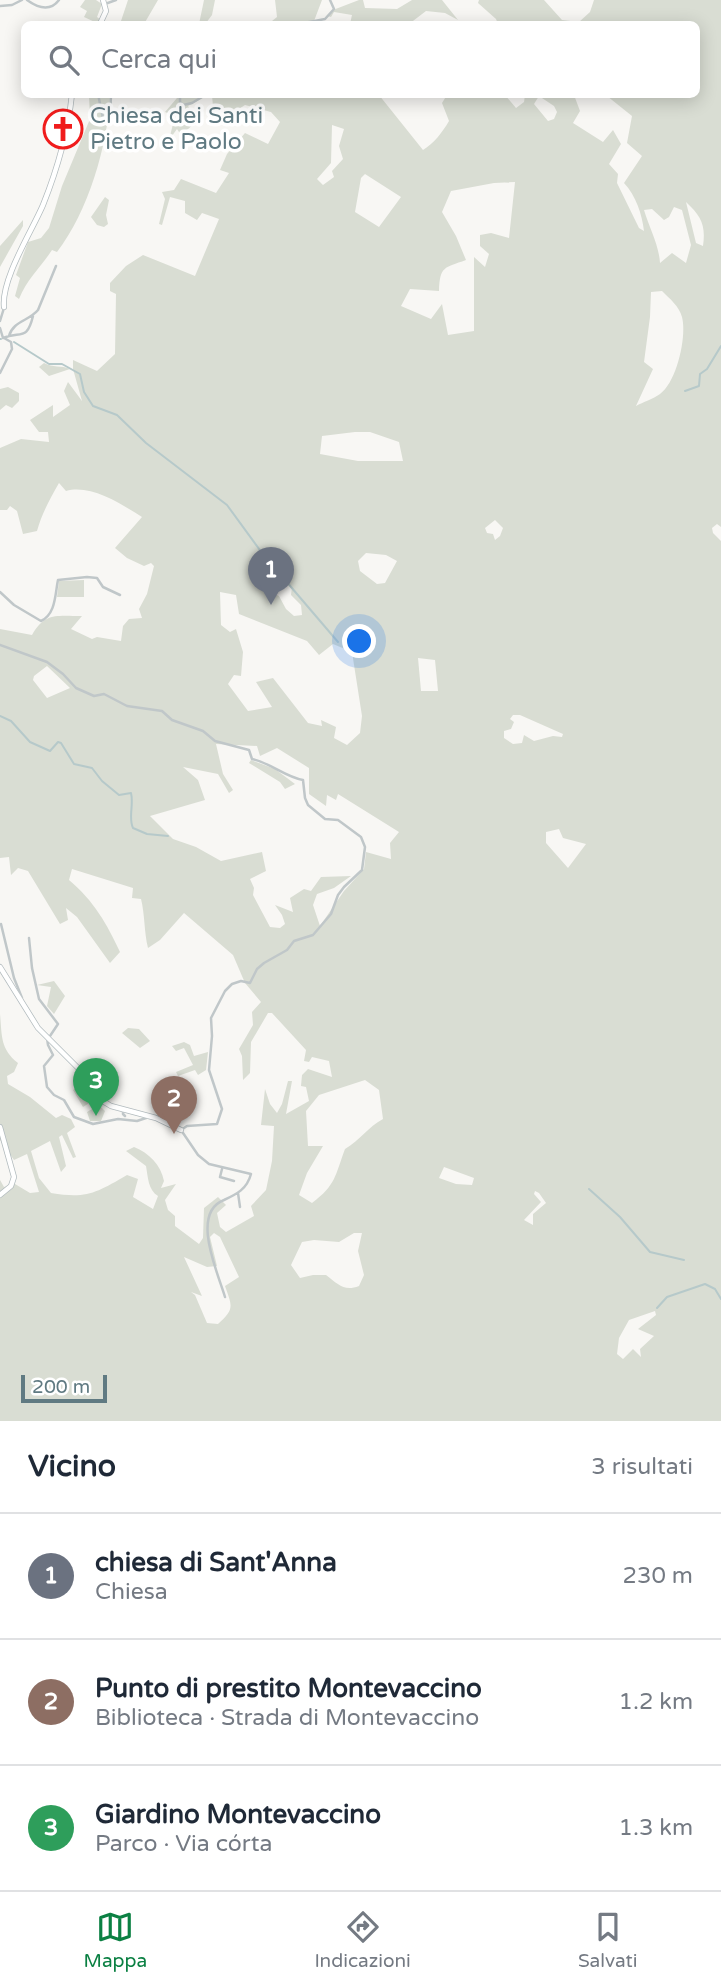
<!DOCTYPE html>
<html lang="it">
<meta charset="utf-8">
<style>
:root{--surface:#fff;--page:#f6f6f7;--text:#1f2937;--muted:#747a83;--line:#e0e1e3;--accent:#0b8043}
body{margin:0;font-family:"Varela Round",sans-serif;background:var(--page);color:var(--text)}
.scale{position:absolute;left:21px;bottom:18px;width:86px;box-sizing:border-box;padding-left:7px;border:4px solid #607a82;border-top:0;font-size:19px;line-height:24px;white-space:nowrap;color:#607a82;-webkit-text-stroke:5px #fff;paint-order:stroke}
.you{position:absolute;left:360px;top:642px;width:24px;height:24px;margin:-18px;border:5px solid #fff;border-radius:50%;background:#1a73e8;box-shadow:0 0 0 10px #1a73e833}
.badge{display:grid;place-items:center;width:46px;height:46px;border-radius:50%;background:var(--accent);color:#fff;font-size:23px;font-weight:700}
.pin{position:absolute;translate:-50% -58px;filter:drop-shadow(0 2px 4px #0008)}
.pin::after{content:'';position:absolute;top:37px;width:24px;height:21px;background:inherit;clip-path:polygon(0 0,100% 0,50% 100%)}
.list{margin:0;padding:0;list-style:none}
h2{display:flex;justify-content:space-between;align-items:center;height:91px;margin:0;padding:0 28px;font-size:30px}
h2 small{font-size:23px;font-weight:400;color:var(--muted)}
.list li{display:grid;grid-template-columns:46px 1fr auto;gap:21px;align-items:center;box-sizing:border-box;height:126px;padding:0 28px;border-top:2px solid var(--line)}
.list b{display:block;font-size:26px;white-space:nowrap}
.list p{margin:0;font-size:23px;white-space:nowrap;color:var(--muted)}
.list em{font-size:23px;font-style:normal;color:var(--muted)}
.icon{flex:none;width:38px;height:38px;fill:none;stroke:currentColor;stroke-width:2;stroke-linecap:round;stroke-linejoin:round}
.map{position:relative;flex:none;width:721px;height:1421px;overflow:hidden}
.search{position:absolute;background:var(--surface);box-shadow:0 4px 18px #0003;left:21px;right:21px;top:21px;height:77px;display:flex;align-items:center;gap:18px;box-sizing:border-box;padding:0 24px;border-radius:10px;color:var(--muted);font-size:26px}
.sheet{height:469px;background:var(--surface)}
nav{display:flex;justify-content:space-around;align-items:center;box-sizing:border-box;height:98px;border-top:2px solid var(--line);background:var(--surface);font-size:19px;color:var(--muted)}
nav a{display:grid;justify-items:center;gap:4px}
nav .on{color:var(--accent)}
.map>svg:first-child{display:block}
.green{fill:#d9ddd3;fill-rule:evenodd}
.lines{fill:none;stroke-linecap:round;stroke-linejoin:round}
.stream{stroke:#b6c9ca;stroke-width:2}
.secondary-casing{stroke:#b2bbbe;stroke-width:6}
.street{stroke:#c0c7c9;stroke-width:2.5}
.secondary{stroke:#fff;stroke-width:4.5}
.labels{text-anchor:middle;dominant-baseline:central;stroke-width:7;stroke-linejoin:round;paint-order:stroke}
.poi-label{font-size:23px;fill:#607a82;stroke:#fff;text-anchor:start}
</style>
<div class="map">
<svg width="721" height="1421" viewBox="0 0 721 1421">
<rect width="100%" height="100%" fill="#f8f7f4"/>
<path class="green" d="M85 0H96L102 4 97 17 101 20 99 24 84 17 87 11 80 7Z
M128 0H158L144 24H120Z
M204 0H215L212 15 206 23 199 24Z
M275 0H322L314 21 315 24H272V21L277 17Z
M359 0H363L365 8 397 9 412 0H442L458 20 445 13 426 11 409 24H350L352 15 334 12 331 17 327 16 333 10Z
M479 0H544L562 20 579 22 590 12 594 0H721V527L717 524 712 528 713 533 721 541V1421H0V1180L4 1187 15 1184 30 1193 39 1192 27 1154 14 1160 0 1140V1014C2 1035 0 1049 18 1063L14 1072 7 1076 8 1084 30 1097 56 1118 62 1115 71 1119 75 1127 67 1133 76 1157 73 1158 62 1135 59 1137 66 1166 61 1172 50 1141 31 1151 39 1178 51 1193C87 1199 96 1193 127 1175L138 1179 133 1197 153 1209 158 1196C148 1190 148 1177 146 1166L126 1151 134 1147C149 1153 161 1165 164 1181L161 1188 176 1184 165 1200 168 1210 175 1216V1226L199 1244 203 1238 204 1208 218 1197 226 1205 217 1213 220 1227 226 1232 254 1216 251 1206 266 1190 272 1161 274 1126 261 1125 265 1089 270 1104 277 1113 282 1104 288 1081H292L286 1114 309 1101 306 1087 301 1086 302 1075 308 1069 332 1077 329 1061 312 1057 309 1062 304 1061 306 1050 272 1013H268L251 1042 250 1073 243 1080 242 1056 239 1049 253 1025 252 1012 261 1002 245 983 233 955 184 913 160 940 148 948C144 932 145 915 141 899L132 898 133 888 72 869 69 880C94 901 107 924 120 952L110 963 77 917 66 908 68 920 60 924 28 871 18 868 11 875 9 857 0 858V629L32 635C45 612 57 616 82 616L71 629 92 639 97 637 121 641 123 626 129 619 142 618 139 609 147 594 154 566 151 563 144 566 127 558 115 548 142 517C121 504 91 484 66 491L59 483C50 499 42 513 37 531L23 534 17 511 10 506 7 510H0V448L21 439 49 442 48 432H39L30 420 53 405V417L70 405 64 391 68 382 82 401 73 369V360L97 371 115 354 116 294 110 291V283L126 266 143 255 195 276 219 219 202 213 197 220 185 213V201L170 197 162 225 159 224 165 199 162 192 174 190 181 179 216 193 229 173 220 170 227 154 245 133 268 144 280 122 271 112 245 105 228 116 213 107 212 95H241L246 98 250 94 379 95 423 150C434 143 442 133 449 121L442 103 447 95H505L516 108 524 102 525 95H574L580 111 573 123 603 142 613 130 621 144 609 164 618 174 617 183 639 228 644 231C642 214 636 196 624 183L642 156 627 143 632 116 607 96 603 95 696 94V24H498L496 19 478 3ZM539 96 554 106 557 112 554 119 548 121 534 104ZM332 125 344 129 339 146 343 159 332 171 334 177 323 185 317 179 331 163ZM365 174 401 197 379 227 355 212 361 178ZM515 182 509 238 491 233 480 235V246L489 254 485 267 474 257V331L448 335 442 304 431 319 401 306 410 289 439 291C440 266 444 268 466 260L456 236 442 212 451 191 494 183ZM686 202C701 216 706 225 703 246L696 243ZM674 207 682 210 691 245 686 263 672 253 660 263C659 245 649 227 644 210L652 209 664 220 669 217ZM662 291C670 299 679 306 682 317 687 336 677 382 660 394 653 399 643 402 636 406L653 369 644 362 650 317 651 292ZM355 432H370L399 442 403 461H358L320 454 322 436ZM495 520 503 528 500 536 495 540 493 534 487 533 485 528ZM366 553 386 555 397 561 385 583 377 584 360 571 358 561ZM269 575 285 579 292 587 291 595 301 605 302 615 294 616 286 609 279 596 260 588ZM220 592 236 595 239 614 307 641 319 655 333 644 352 652 362 716 360 733 347 745 334 738 336 727 321 720 322 726 308 723 273 678 256 682 272 707 248 711 228 684 234 675 241 676 243 652 236 629 230 632 221 625ZM418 658 435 660 438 691H421ZM47 666 70 688 47 698 33 680 34 676ZM513 715H520L563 734 562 737 553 736 534 741 524 735 522 743 513 744 504 738V731L511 729 514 722 510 719ZM216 744 257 746 260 756 277 748 309 768V794L326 806 327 795 336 800 338 794 399 832 390 843 391 859 366 852 364 869 344 891 320 926 313 905 317 894 334 888 351 876 321 877 311 891 304 889 290 898 293 912 275 905 282 915 285 924 280 928 270 927 253 895 254 888 250 879 266 871 262 852 221 861 196 847 173 839 150 816 205 800 198 780 183 767 218 774 229 793 233 790 223 774ZM559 829 563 838 586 844 568 868 546 843V832ZM365 1080 379 1090 383 1119C368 1127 360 1140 345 1149 335 1176 336 1185 312 1203L299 1195 307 1173 323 1146H308L306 1111 319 1095ZM444 1167 474 1178 472 1185 456 1184 439 1178ZM535 1191 539 1193 546 1203 533 1214V1225L524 1220 541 1202 534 1194ZM214 1233 220 1237 239 1277 225 1286C232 1306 235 1309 218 1324L207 1323 195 1295 191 1292 202 1296 184 1257 207 1267 217 1266 210 1237ZM354 1233H362L358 1251 364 1275 359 1286C344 1292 338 1284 326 1275H313L300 1278 291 1265 302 1242 314 1240 339 1242ZM655 1311 656 1315 638 1329 654 1336 640 1349 641 1357 633 1349 623 1359 617 1354 619 1338 629 1320Z
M89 95H110C108 145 88 212 57 252L52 250C41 267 27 279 19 299L15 296 20 278 16 275 28 242 41 238 49 228 62 186 90 119Z
M176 95H208L188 106 195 116 192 122 194 124 181 135 177 129 169 140 175 116 165 112 177 98Z
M55 121 67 125 63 138 50 136 52 122Z
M105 197 109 200 106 215 108 224 104 227 97 225 91 217Z
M23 220V226L0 267V246Z
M44 363C53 368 61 365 70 369L49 376 39 367Z
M8 387 19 393V401L12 408 6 405 0 410V389Z
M84 580V597H57L59 581Z
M251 760 275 769 295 784 285 789 280 782 249 763Z
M54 981 65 996 54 1014 47 1006 51 987 37 985Z
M128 1028 139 1029 150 1041 140 1048 122 1033Z
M184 1042 190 1045 194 1056 208 1052 206 1070 198 1075 195 1070 178 1076 176 1072 193 1065 184 1048 176 1051 172 1046Z
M83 1083 94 1100 83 1107 73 1090Z
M99 1105 105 1111 101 1121H90L87 1112Z"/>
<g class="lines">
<path class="stream" d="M0 339H1
M14 342 49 364H62L80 374 84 392 93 406 117 415 146 443 227 505 262 553 338 642
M685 391 699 386 700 374 707 369 721 346
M0 716 11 721 30 742 50 751 58 742 61 743 74 764 92 768 102 781 119 795 131 793C134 805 128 818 133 828L147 834 168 836
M589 1189 620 1217 650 1252 684 1260
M657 1308 667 1297 705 1284 715 1289 721 1299"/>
<defs>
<path id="secondary" d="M100 24 106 11 103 0
M4 307C1 279 32 231 43 205 57 170 68 132 72 94
M0 967 38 1028 78 1068 101 1100 111 1106 156 1118 181 1130
M0 1127 14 1177 11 1186 0 1195"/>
</defs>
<use href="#secondary" class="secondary-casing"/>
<path class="street" d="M27 0C38 8 50 12 59 0
M105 4 116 0
M0 6 12 5 22 0
M299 24 325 19 334 9 330 0
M98 94 104 123 107 124 110 121 111 94
M180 94V102L183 105 192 103 207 94
M0 321 4 308
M0 328 3 338
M9 336C13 321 29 321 38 310L56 266
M3 338C21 331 27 341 33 316
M0 373 12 349 11 342 4 338
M0 592 14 605 41 621C56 614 55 594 58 580L87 577 97 578 103 587 120 595
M0 645 47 662 63 674 76 688 94 696 104 694 127 706 162 711 172 720 203 731 215 741 249 750 252 759C271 763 285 777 303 780L305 798 308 805 325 819 338 820 361 837 365 847 362 870 344 887 338 895 331 914 313 935 294 941 287 950 264 963 257 969 250 983 241 981 232 984 225 991 211 1018 212 1036 209 1070 222 1109 217 1124 187 1126 181 1130 198 1155 209 1164 251 1174C247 1189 237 1194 224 1200 190 1213 218 1273 225 1297
M1 924 14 978 22 998 21 1001
M29 938 32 968 39 999 58 1024 48 1039
M47 1038 48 1045 53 1055 44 1066 47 1087 54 1095 64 1100 74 1117 93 1124 118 1119 137 1121 149 1117
M123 1109V1114L125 1116
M222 1169 220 1177 234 1181
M238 1193 240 1207"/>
<use href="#secondary" class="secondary"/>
</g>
<defs>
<symbol id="church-ring" viewBox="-11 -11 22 22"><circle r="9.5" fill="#fff" stroke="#f01c1c" stroke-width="1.5"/><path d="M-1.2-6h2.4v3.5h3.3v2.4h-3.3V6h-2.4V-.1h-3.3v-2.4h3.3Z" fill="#f01c1c"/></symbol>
</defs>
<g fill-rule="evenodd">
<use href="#church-ring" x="41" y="107" width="44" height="44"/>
</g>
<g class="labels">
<g class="poi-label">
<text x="90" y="116">Chiesa dei Santi<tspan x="90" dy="26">Pietro e Paolo</tspan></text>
</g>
</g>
</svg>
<div class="scale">200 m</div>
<div class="you"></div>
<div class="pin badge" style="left:271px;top:605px;background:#6b7280">1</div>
<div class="pin badge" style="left:174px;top:1134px;background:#8d6e63">2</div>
<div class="pin badge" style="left:96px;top:1116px;background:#2e9e5b">3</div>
<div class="search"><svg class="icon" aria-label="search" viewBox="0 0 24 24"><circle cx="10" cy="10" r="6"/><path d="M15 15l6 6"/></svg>Cerca qui</div>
</div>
<section class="sheet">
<h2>Vicino<small>3 risultati</small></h2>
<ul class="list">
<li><span class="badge" style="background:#6b7280">1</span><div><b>chiesa di Sant'Anna</b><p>Chiesa</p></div><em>230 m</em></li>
<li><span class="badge" style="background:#8d6e63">2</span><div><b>Punto di prestito Montevaccino</b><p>Biblioteca · Strada di Montevaccino</p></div><em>1.2 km</em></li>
<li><span class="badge" style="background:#2e9e5b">3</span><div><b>Giardino Montevaccino</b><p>Parco · Via córta</p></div><em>1.3 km</em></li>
</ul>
</section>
<nav>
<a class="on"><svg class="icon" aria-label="map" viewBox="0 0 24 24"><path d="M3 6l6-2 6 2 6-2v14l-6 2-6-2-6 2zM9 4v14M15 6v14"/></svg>Mappa</a>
<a><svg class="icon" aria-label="directions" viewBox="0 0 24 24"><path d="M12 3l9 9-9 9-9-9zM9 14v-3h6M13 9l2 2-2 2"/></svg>Indicazioni</a>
<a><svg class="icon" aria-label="saved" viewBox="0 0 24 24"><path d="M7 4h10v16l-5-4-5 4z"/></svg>Salvati</a>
</nav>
